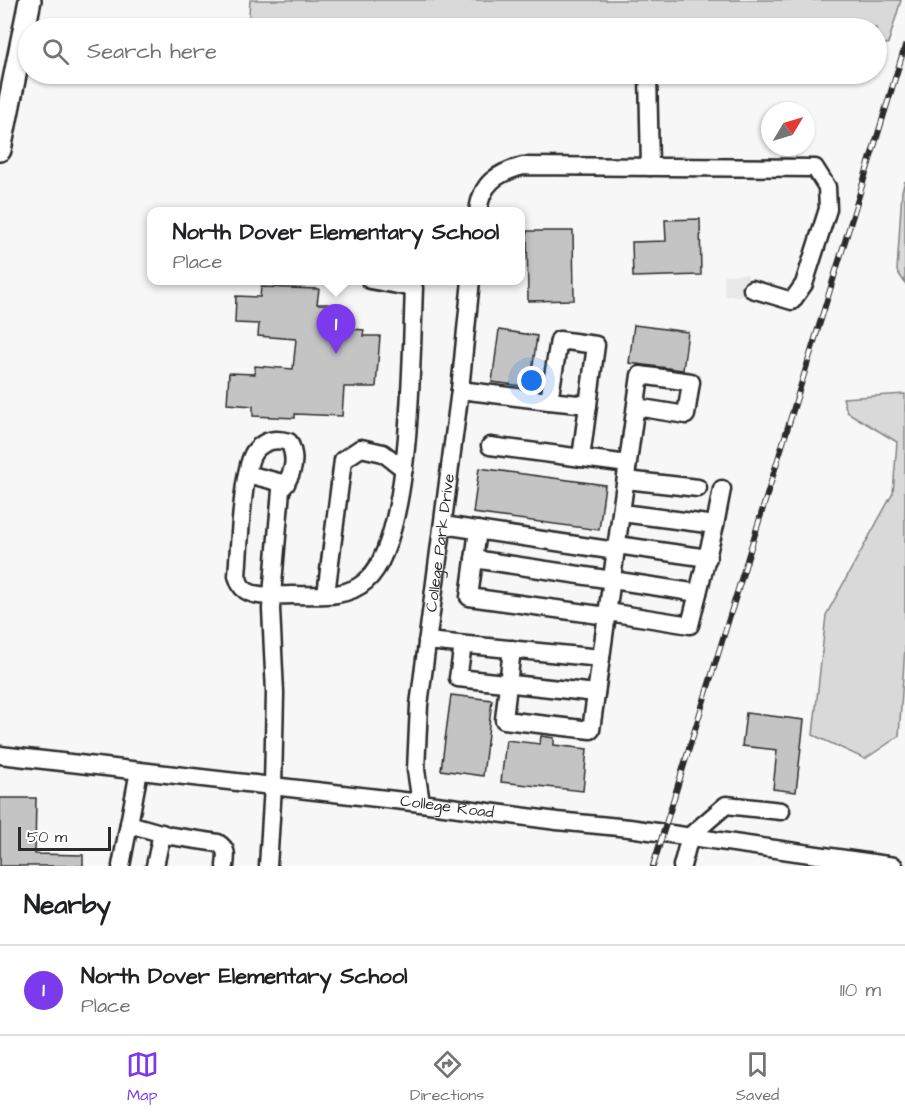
<!DOCTYPE html>
<style>
:root{--surface:#fff;--page:#f2f2f2;--text:#202124;--muted:#757577;--line:#e0e0e0;--accent:#7c3aed}
body{margin:0;font-family:"Architects Daughter",sans-serif;background:var(--page);color:var(--text)}
.compass{position:absolute;left:761px;top:102px;width:54px;height:54px;border-radius:50%;background:var(--surface);box-shadow:0 2px 4px #0004;rotate:52deg}
.scale{position:absolute;left:18px;bottom:15px;width:93px;box-sizing:border-box;padding-left:6px;border:3px solid #2b2b2b;border-top:0;font-size:16px;line-height:21px;white-space:nowrap;color:#2b2b2b;-webkit-text-stroke:4px #fff;paint-order:stroke}
.you{position:absolute;left:532px;top:381px;width:21px;height:21px;margin:-15px;border:4px solid #fff;border-radius:50%;background:#1a73e8;box-shadow:0 0 0 9px #1a73e833}
.badge{display:grid;place-items:center;width:39px;height:39px;border-radius:50%;background:var(--accent);color:#fff;font-size:20px;font-weight:700}
.pin{position:absolute;translate:-50% -50px;filter:drop-shadow(0 2px 3px #0008)}
.pin::after{content:'';position:absolute;top:32px;width:21px;height:18px;background:inherit;clip-path:polygon(0 0,100% 0,50% 100%)}
.popup{position:absolute;left:147px;top:207px;width:378px;height:78px;box-sizing:border-box;display:grid;place-content:center;border-radius:12px;background:var(--surface);filter:drop-shadow(0 2px 4px #0005);font-size:20px;white-space:nowrap;color:var(--muted)}
.popup b{font-size:22px;color:var(--text)}
.popup::after{content:'';position:absolute;left:50%;top:100%;margin-left:-12px;border:12px solid transparent;border-top-color:var(--surface)}
.list{margin:0;padding:0;list-style:none}
h2{display:flex;justify-content:space-between;align-items:center;height:78px;margin:0;padding:0 24px;font-size:26px}
h2 small{font-size:20px;font-weight:400;color:var(--muted)}
.list li{display:grid;grid-template-columns:39px 1fr auto;gap:18px;align-items:center;box-sizing:border-box;height:90px;padding:0 24px;border-top:2px solid var(--line)}
.list b{display:block;font-size:22px;white-space:nowrap}
.list p{margin:0;font-size:20px;white-space:nowrap;color:var(--muted)}
.list em{font-size:20px;font-style:normal;color:var(--muted)}
.icon{flex:none;width:33px;height:33px;fill:none;stroke:currentColor;stroke-width:2;stroke-linecap:round;stroke-linejoin:round}
.map{position:relative;flex:none;width:905px;height:866px;overflow:hidden}
.search{position:absolute;background:var(--surface);box-shadow:0 2px 4px #0004;left:18px;right:18px;top:18px;height:66px;display:flex;align-items:center;gap:15px;box-sizing:border-box;padding:0 21px;border-radius:33px;color:var(--muted);font-size:22px}
.sheet{height:168px;background:var(--surface)}
nav{display:flex;justify-content:space-around;align-items:center;box-sizing:border-box;height:84px;border-top:2px solid var(--line);background:var(--surface);font-size:16px;color:var(--muted)}
nav a{display:grid;justify-items:center;gap:3px}
nav .on{color:var(--accent)}
.map>svg:first-child{display:block}
.built{fill:#e8e8e8}
.green{fill:#d9d9d9;stroke:#828282;stroke-width:1.5}
.building{fill:#c4c4c4;stroke:#2b2b2b;stroke-width:1.5}
.lines{fill:none;stroke-linecap:round;stroke-linejoin:round}
.minor-casing{stroke:#2b2b2b;stroke-width:21}
.major-casing{stroke:#2b2b2b;stroke-width:26}
.minor{stroke:#fff;stroke-width:16}
.major{stroke:#fff;stroke-width:21}
.rail-casing{stroke:#2b2b2b;stroke-width:6}
.rail{stroke:#fff;stroke-width:4;stroke-dasharray:11;stroke-linecap:butt}
.labels{text-anchor:middle;dominant-baseline:central;stroke-width:6;stroke-linejoin:round;paint-order:stroke}
.street-label{font-size:16px;fill:#2b2b2b;stroke:#fff}
</style>
<div class="map">
<svg width="905" height="866" viewBox="0 0 905 866">
<rect width="100%" height="100%" fill="#f7f7f7"/>
<filter id="ink" filterUnits="userSpaceOnUse"><feTurbulence type="fractalNoise" baseFrequency=".0167" numOctaves="2"/><feDisplacementMap in="SourceGraphic" scale="12" xChannelSelector="R" yChannelSelector="G"/><feConvolveMatrix kernelMatrix="1 2 1 2 8 2 1 2 1" color-interpolation-filters="sRGB"/></filter>
<g filter="url(#ink)">
<path class="built" d="M748 274V296H725L724 275Z"/>
<path class="green" d="M250 0H901L888 44 877 43 876 28H248Z
M905 181V283L897 271 902 191Z
M905 394V648L899 736 865 759 813 735 826 615 893 493 897 442 847 412 843 398Z"/>
<path class="building" d="M700 219 701 275 633 277 632 242 666 241 665 220Z
M527 231H573L574 300 528 301Z
M261 287 319 289 317 304H328V327L364 330 363 336H380L376 387H344L342 416 295 414V418L253 416V406L227 404 229 373 255 374V366L293 369 296 339 258 336 259 324 235 323 236 296 260 297Z
M634 325 688 332 683 370 629 363Z
M499 330 537 336 530 387 492 382Z
M479 468 605 485 599 530 473 513Z
M451 695 492 700 483 776 441 770Z
M746 713 804 720 796 792 773 789 777 750 742 746Z
M541 736 554 738V745L587 749 583 791 501 782 506 740 540 744Z
M0 798H36L35 854 83 855V866H0Z"/>
<g class="lines">
<defs>
<g id="minor">
<path d="M648 74 650 167"/>
<path d="M478 212C481 183 497 173 523 166L815 168 827 187 828 209 804 284 792 301 752 289"/>
<path d="M460 390 549 401 559 340 596 345 581 458"/>
<path d="M549 401 588 405"/>
<path d="M490 446 628 464"/>
<path d="M247 474 286 484"/>
<path d="M626 480 698 488"/>
<path d="M443 525 616 551"/>
<path d="M715 525 722 489"/>
<path d="M478 530 469 597 607 616"/>
<path d="M617 545 708 558"/>
<path d="M474 559 698 593"/>
<path d="M326 594 343 460 361 448 383 453 404 469"/>
<path d="M608 612 690 625 715 525 622 513"/>
<path d="M427 641 601 658 640 375 691 382 686 415 636 407"/>
<path d="M463 645 458 678 596 693"/>
<path d="M512 649 504 720 591 730 601 658"/>
<path id="s1" d="M0 755 421 803 557 821 629 828 894 866"/>
<path id="s2" d="M421 803 416 770 419 705 460 390 471 280"/>
<path d="M129 824 171 836 218 843C228 849 226 856 225 866"/>
<path d="M121 866 139 771"/>
<path d="M155 866 162 833"/>
<path d="M268 866 273 786 275 693 271 609 272 595 281 490C293 475 298 460 289 442 276 438 264 440 255 451 242 465 239 553 237 576 239 580 240 586 243 588 253 599 278 595 292 595 317 595 346 599 366 581 413 540 411 352 414 288L370 280"/>
<path d="M682 866 690 836 726 805 781 811"/>
</g>
<path id="major" d="M0 150 30 0"/>
</defs>
<use href="#minor" class="minor-casing"/>
<use href="#major" class="major-casing"/>
<use href="#minor" class="minor"/>
<use href="#major" class="major"/>
<defs>
<path id="rail" d="M653 866 905 46"/>
</defs>
<use href="#rail" class="rail-casing"/>
<use href="#rail" class="rail"/>
</g>
</g>
<g class="labels">
<g class="street-label">
<text stroke="none"><textPath href="#s2" startOffset="262">College Park Drive</textPath></text>
<text stroke="none"><textPath href="#s1" startOffset="450">College Road</textPath></text>
</g>
</g>
</svg>
<svg class="compass" viewBox="-18 -18 36 36"><path d="M0-13l5 13h-10z" fill="#e53935"/><path d="M0 13l5-13h-10z" fill="#757577"/></svg>
<div class="scale">50 m</div>
<div class="you"></div>
<div class="pin badge" style="left:336px;top:354px">1</div>
<div class="popup"><b>North Dover Elementary School</b>Place</div>
<div class="search"><svg class="icon" aria-label="search" viewBox="0 0 24 24"><circle cx="10" cy="10" r="6"/><path d="M15 15l6 6"/></svg>Search here</div>
</div>
<section class="sheet">
<h2>Nearby<small></small></h2>
<ul class="list">
<li><span class="badge">1</span><div><b>North Dover Elementary School</b><p>Place</p></div><em>110 m</em></li>
</ul>
</section>
<nav>
<a class="on"><svg class="icon" aria-label="map" viewBox="0 0 24 24"><path d="M3 6l6-2 6 2 6-2v14l-6 2-6-2-6 2zM9 4v14M15 6v14"/></svg>Map</a>
<a><svg class="icon" aria-label="directions" viewBox="0 0 24 24"><path d="M12 3l9 9-9 9-9-9zM9 14v-3h6M13 9l2 2-2 2"/></svg>Directions</a>
<a><svg class="icon" aria-label="saved" viewBox="0 0 24 24"><path d="M7 4h10v16l-5-4-5 4z"/></svg>Saved</a>
</nav>
